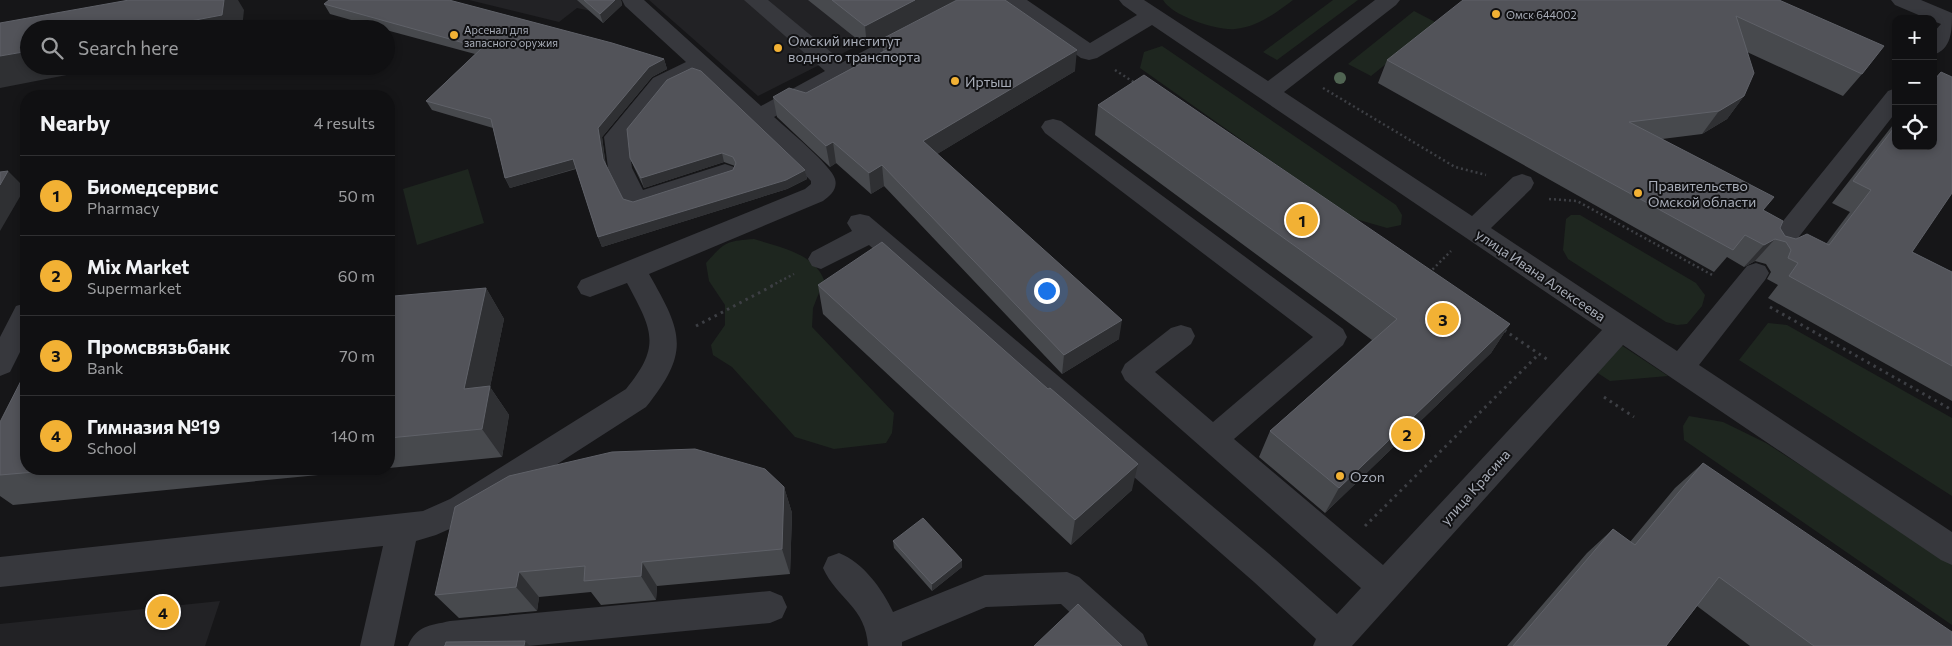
<!DOCTYPE html>
<meta charset="utf-8">
<style>
:root{--surface:#101012;--page:#19191b;--text:#f1f3f6;--muted:#9c9d9f;--line:#303032;--accent:#f2b134}
body{margin:0;font-family:Commissioner,sans-serif;background:var(--page);color:var(--text)}
.controls{position:absolute;right:15px;top:15px;display:grid;overflow:hidden;border-radius:10px;box-shadow:0 2px 8px #0003}
.controls button{width:45px;height:45px;display:grid;place-items:center;padding:0;border:0;border-bottom:1px solid var(--line);background:var(--surface);color:var(--text);font:25px sans-serif}
.you{position:absolute;left:1046px;top:290px;width:18px;height:18px;margin:-12px;border:4px solid #fff;border-radius:50%;background:#1a73e8;box-shadow:0 0 0 8px #1a73e833}
.badge{display:grid;place-items:center;width:32px;height:32px;border-radius:50%;background:var(--accent);color:#111;font-size:16px;font-weight:700}
.pin{position:absolute;translate:-50% -50%;border:2px solid #fff;box-shadow:0 1px 5px #0006}
.list{margin:0;padding:0;list-style:none}
h2{display:flex;justify-content:space-between;align-items:center;height:65px;margin:0;padding:0 20px;font-size:21px}
h2 small{font-size:16px;font-weight:400;color:var(--muted)}
.list li{display:grid;grid-template-columns:32px 1fr auto;gap:15px;align-items:center;box-sizing:border-box;height:80px;padding:0 20px;border-top:1px solid var(--line)}
.list b{display:block;font-size:19px;white-space:nowrap}
.list p{margin:0;font-size:16px;white-space:nowrap;color:var(--muted)}
.list em{font-size:16px;font-style:normal;color:var(--muted)}
.icon{flex:none;width:28px;height:28px;fill:none;stroke:currentColor;stroke-width:2;stroke-linecap:round;stroke-linejoin:round}
.map{position:relative;flex:none;width:1952px;height:646px;overflow:hidden}
.search{position:absolute;background:var(--surface);box-shadow:0 2px 8px #0003;left:20px;top:20px;width:375px;height:55px;display:flex;align-items:center;gap:12px;box-sizing:border-box;padding:0 18px;border-radius:28px;color:var(--muted);font-size:19px}
.panel{position:absolute;background:var(--surface);box-shadow:0 2px 8px #0003;left:20px;top:90px;width:375px;height:385px;border-radius:20px}
.map>svg:first-child{display:block}
.built{fill:#222225}
.green{fill:#1e261f}
.lines{fill:none;stroke-linecap:round;stroke-linejoin:round}
.path-far1{stroke:#3d3f44;stroke-width:2.5;stroke-dasharray:2 3;stroke-linecap:butt}
.path{stroke:#3d3f44;stroke-width:3;stroke-dasharray:2.5 4.5;stroke-linecap:butt}
.minor{fill:#37383d;fill-rule:evenodd}
.tree{fill:#506452}
.wall{fill:#47494d}
.shaded-wall{fill:#2f3033}
.building{fill:#525359;stroke:#5f6168}
.poi-dot{fill:#f2b134;stroke:#111113;stroke-width:2}
.labels{text-anchor:middle;dominant-baseline:central;stroke-width:4;stroke-linejoin:round;paint-order:stroke}
.far-poi-label{font-size:11px;fill:#a8adb8;stroke:#111113;text-anchor:start}
.poi-label{font-size:14px;fill:#a8adb8;stroke:#111113;text-anchor:start}
.street-label{font-size:14px;fill:#a8adb8;stroke:#111113}
</style>
<div class="map">
<svg width="1952" height="646" viewBox="0 0 1952 646">
<rect width="100%" height="100%" fill="#161618"/>
<path class="built" d="M469 0H617L591 11 577 8 559 22Z
M649 0H948L758 96Z
M220 601 205 646H0V624Z"/>
<path class="green" d="M1163 0H1293C1276 13 1257 27 1235 29 1218 31 1172 16 1163 0Z
M1333 0H1358L1277 60 1263 52Z
M1414 11 1437 23 1371 76 1348 64Z
M1162 46 1396 205 1402 215 1401 225 1387 228 1352 218 1140 68 1144 52Z
M468 169 484 223 417 245 403 189Z
M1571 215H1580L1696 283 1705 295 1702 306 1687 324 1677 325 1666 322 1568 259 1563 250 1566 219Z
M754 239C779 247 814 253 824 280L813 308 812 327 894 413 892 433 886 443 834 449 795 437 732 367 713 355 711 345 725 325V305L709 281 706 263C725 242 726 241 754 239Z
M1768 323 1787 325 1952 418V496L1739 360Z
M1615 341 1668 376 1610 381 1590 368Z
M1689 416 1723 422 1766 443 1952 563V625L1684 440 1683 426Z"/>
<g class="lines">
<path class="path-far1" d="M1115 70 1135 83
M1323 88 1455 167 1486 175
M1549 199 1577 201 1714 276
M1429 273 1451 251
M771 286 794 274"/>
<path class="path" d="M1770 307 1952 410
M696 326 774 285
M1504 330 1548 360
M1604 397 1634 417
M1365 526 1539 354"/>
<path class="minor" d="M622 0H644L761 106 825 71 744 0H768L843 62 960 0H987L983 5 774 117C786 128 832 166 835 179 838 189 830 196 823 201L649 274C682 332 691 351 646 407L472 519 436 535 416 541 394 646H360L383 546 0 587V557L423 511 450 499 626 389C662 345 652 330 627 283L590 297 581 294 577 287 581 280 805 189 811 184V181L793 162 699 74 669 88 628 138 632 168 643 190 725 164 734 167 737 173 734 179 645 207 636 210 627 207 608 168 604 137 653 78 686 62 625 6Z
M1002 0H1027L1090 43 1137 15 1123 5 1119 0H1144L1268 81 1375 0H1400L1396 5 1284 92 1472 216 1513 177 1522 174 1531 177 1534 183 1531 189 1491 228 1677 351 1747 266 1756 263 1765 266 1769 273 1765 280 1699 365 1952 532V565L1941 560 1623 345 1352 646H1313L1316 639 1254 582 869 245 821 269 812 266 808 259 812 252 852 231 847 223 851 216 860 214 869 216 1276 560 1337 614 1361 588 1125 380 1121 372 1125 364 1171 328 1181 325 1191 328 1195 336 1191 344 1155 372 1213 422 1313 337 1045 133 1041 127 1045 121 1053 119 1061 121 1343 329 1347 337 1343 345 1234 439 1383 565 1602 330 1152 25 1097 58 1089 60 1081 58 1006 5Z
M1891 0H1921L1952 13C1952 31 1952 49 1933 55V33L1941 24 1933 21V19H1928L1895 5Z
M1896 88V112L1784 256 1775 259 1766 256 1762 249 1766 242 1888 91Z
M26 303V340L10 372 0 376V337L16 306Z
M839 553C863 562 883 590 893 612L985 575 1067 572 1079 577 1143 634 1148 646H1106L1061 604 986 607 902 642V646H868C866 607 837 599 823 568L828 557Z
M770 591 782 596 787 607 782 618 770 623 528 646H408C417 625 429 626 450 621Z"/>
</g>
<circle class="tree" cx="1340" cy="78" r="6"/>
<path class="wall" d="M577 0H621L622 5 603 23Z
M808 0H956L867 47Z
M1779 0 1862 74 1843 96 1747 52 1744 96 1727 119 1702 134 1662 139 1763 210 1780 228 1785 236 1796 239 1826 244 1850 212 1832 203 1896 121V146L1935 78 1941 72 1912 252 1952 272V401L1768 298 1778 285 1767 279 1771 272 1766 264 1755 261 1744 267 1727 257 1714 272 1378 83 1387 60Z
M324 4 664 59 667 69 652 77 602 137 606 166 623 199 633 202 733 170 735 166 724 162 644 188 634 167 630 158 627 129 805 170 807 179 787 189 602 247 598 237 576 169 510 188 505 178 493 128 432 110 426 101 475 54 386 30V29H383L330 14Z
M882 39 1075 71 937 154 1119 339 1062 374 884 186 871 194 836 163 830 167 777 117 773 97 806 93 883 51Z
M1098 105 1510 324 1491 353 1325 513 1259 457 1270 431 1372 340 1095 135Z
M818 285 1132 490 1071 545 823 314Z
M486 288 504 319 490 387 509 415 502 457 389 468V317Z
M0 422 26 469H380L13 505 0 496Z
M1703 463 1952 646H1750L1697 606 1666 646H1507L1587 553 1613 529 1630 542 1675 488Z
M784 487 792 513 790 574 657 586 656 600 601 605 591 592 539 597 537 611 459 618 435 595Z
M893 541 962 567 932 591 894 548Z"/>
<path class="shaded-wall" d="M224 0H238L244 10 242 29H148Z
M615 0H621L622 5 603 23 600 14Z
M915 0H956L867 47 865 26Z
M1077 50 1075 71 924 162 923 141Z
M29 51V66H113L0 88V56Z
M664 59 667 69 652 77 602 137 606 169 603 159 598 128 649 67Z
M1744 96 1727 119 1702 134 1719 111Z
M833 142 836 163 830 167 826 146Z
M722 153 724 162 644 188 641 178Z
M573 159 577 168 510 188 505 178Z
M882 165 884 186 871 194 869 173Z
M805 170 807 179 787 189 602 247 598 237Z
M8 171 25 188 0 231V185Z
M1775 239 1755 261 1744 267 1764 245Z
M486 288 504 319 490 387 509 415 502 457 482 429 464 389Z
M1122 320 1119 339 1062 374 1064 355Z
M1510 324 1491 353 1325 513 1339 488Z
M1138 464 1132 490 1071 545 1075 520Z
M784 487 792 513 790 574 782 549Z
M962 560V567L932 591V584Z
M642 562 657 586 656 600 641 576Z
M519 572 539 597 537 611 516 587Z
M525 641 530 646H524Z"/>
<path class="building" d="M129 0H224L222 15 148 29H29V51L0 56V23Z
M329 0H449L612 43 664 59 649 67 598 128 603 159 623 199 633 202 733 170 736 163 733 157 722 153 641 178 630 158 627 129 667 80 692 68 701 71 805 170 786 180 598 237 573 159 505 178 491 119 426 101 482 48 324 4Z
M584 0H615L600 14Z
M832 0H915L865 26Z
M957 0H1005L1077 50 923 141 1122 320 1064 355 882 165 869 173 833 142 826 146 773 97 789 88 806 93 892 47 882 39Z
M1463 0H1779L1884 46 1862 74 1736 16 1754 73 1744 96 1719 111 1629 122 1774 197 1763 210 1783 221 1780 228 1785 236 1796 239 1807 234 1829 245 1871 190 1853 181 1896 125V146H1933V77L1936 78 1941 72 1952 77V193L1912 252 1952 272V366L1789 276 1798 263 1788 258 1791 250 1786 242 1775 239 1764 245 1745 235 1733 250 1387 60Z
M1144 75 1510 324 1339 488 1270 431 1397 319 1098 105Z
M8 171 0 185V172Z
M882 242 1048 389 1050 388 1138 464 1075 520 818 285Z
M486 288 464 389 490 386 482 429 389 438V317L394 296Z
M26 371V469H69L0 475V422Z
M695 449 765 469 784 487 782 549 642 562 641 576 584 581 585 566 519 572 516 587 435 595 455 507 509 476 612 452Z
M1703 463 1952 632V646H1814L1719 577 1666 646H1513L1613 529 1635 545Z
M923 518 962 560 932 584 893 541Z
M1078 604 1122 646H1034Z
M525 641 524 646H444H445L446 642Z"/>
<g class="poi-dot">
<circle cx="1496" cy="14" r="5"/>
<circle cx="454" cy="35" r="5"/>
<circle cx="778" cy="48" r="5"/>
<circle cx="955" cy="81" r="5"/>
<circle cx="1638" cy="193" r="5"/>
<circle cx="1340" cy="476" r="5"/>
</g>
<g class="labels">
<g class="far-poi-label">
<text x="1506" y="14">Омск 644002</text>
<text x="464" y="29">Арсенал для<tspan x="464" dy="13">запасного оружия</tspan></text>
</g>
<g class="poi-label">
<text x="788" y="40">Омский институт<tspan x="788" dy="16">водного транспорта</tspan></text>
<text x="965" y="81">Иртыш</text>
<text x="1648" y="185">Правительство<tspan x="1648" dy="16">Омской области</tspan></text>
<text x="1350" y="476">Ozon</text>
</g>
<g class="street-label">
<text transform="translate(1541 275) rotate(34)">улица Ивана Алексеева</text>
<text transform="translate(1475 487) rotate(-48)">улица Красина</text>
</g>
</g>
</svg>
<div class="controls">
<button>+</button>
<button>−</button>
<button><svg class="icon" aria-label="locate" viewBox="0 0 24 24"><circle cx="12" cy="12" r="6"/><path d="M12 2v4M12 18v4M2 12h4M18 12h4"/></svg></button>
</div>
<div class="you"></div>
<div class="pin badge" style="left:1302px;top:220px">1</div>
<div class="pin badge" style="left:1407px;top:434px">2</div>
<div class="pin badge" style="left:1443px;top:319px">3</div>
<div class="pin badge" style="left:163px;top:612px">4</div>
<div class="search"><svg class="icon" aria-label="search" viewBox="0 0 24 24"><circle cx="10" cy="10" r="6"/><path d="M15 15l6 6"/></svg>Search here</div>
<section class="panel">
<h2>Nearby<small>4 results</small></h2>
<ul class="list">
<li><span class="badge">1</span><div><b>Биомедсервис</b><p>Pharmacy</p></div><em>50 m</em></li>
<li><span class="badge">2</span><div><b>Mix Market</b><p>Supermarket</p></div><em>60 m</em></li>
<li><span class="badge">3</span><div><b>Промсвязьбанк</b><p>Bank</p></div><em>70 m</em></li>
<li><span class="badge">4</span><div><b>Гимназия №19</b><p>School</p></div><em>140 m</em></li>
</ul>
</section>
</div>
